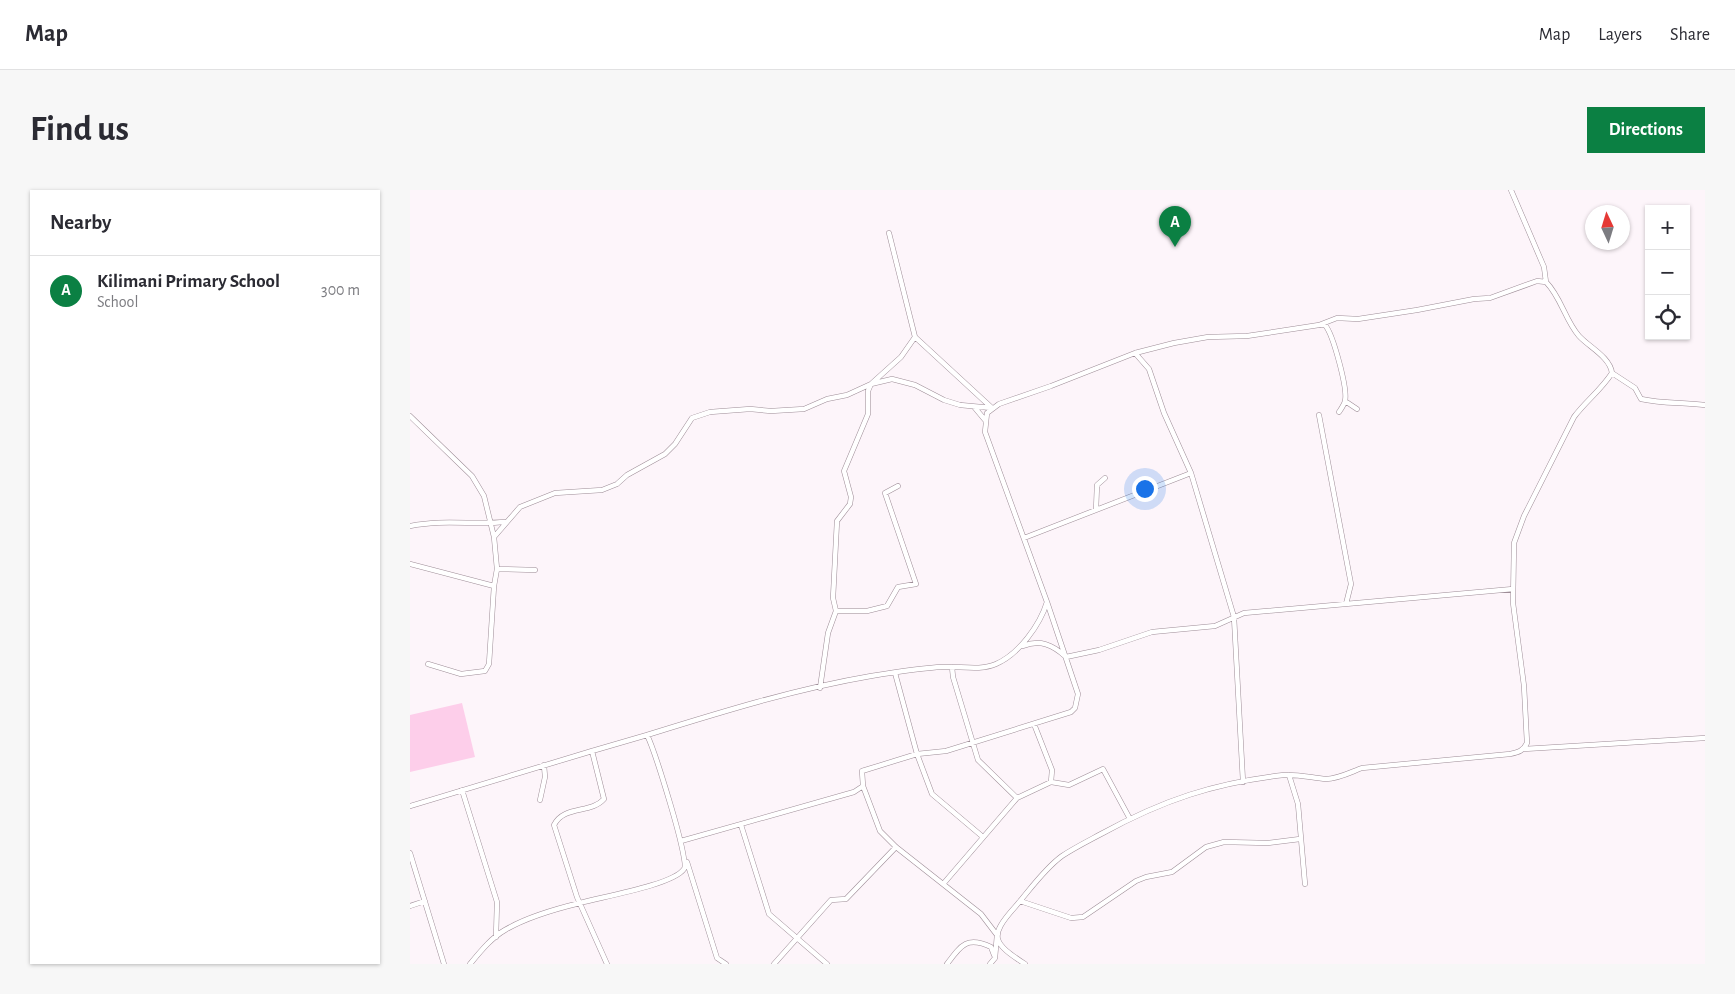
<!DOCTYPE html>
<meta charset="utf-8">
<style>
:root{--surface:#fff;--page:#f7f7f7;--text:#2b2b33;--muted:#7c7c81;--line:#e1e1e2;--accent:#0b8043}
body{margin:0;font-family:"Alegreya Sans",sans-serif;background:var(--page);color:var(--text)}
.controls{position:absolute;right:15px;top:15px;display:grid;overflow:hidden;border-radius:0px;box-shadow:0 1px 4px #0004}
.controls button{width:45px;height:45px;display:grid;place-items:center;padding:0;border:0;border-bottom:1px solid var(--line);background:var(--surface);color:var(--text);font:25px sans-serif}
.compass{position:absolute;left:1175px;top:15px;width:45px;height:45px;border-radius:50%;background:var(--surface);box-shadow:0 1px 4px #0004;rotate:356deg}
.you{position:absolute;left:734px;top:298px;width:18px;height:18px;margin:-12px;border:4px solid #fff;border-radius:50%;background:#1a73e8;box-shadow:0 0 0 8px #1a73e833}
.badge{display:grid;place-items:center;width:32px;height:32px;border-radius:50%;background:var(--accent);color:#fff;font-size:16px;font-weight:700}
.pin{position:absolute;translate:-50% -41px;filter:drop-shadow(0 1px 2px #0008)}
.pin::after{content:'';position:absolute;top:26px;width:18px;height:15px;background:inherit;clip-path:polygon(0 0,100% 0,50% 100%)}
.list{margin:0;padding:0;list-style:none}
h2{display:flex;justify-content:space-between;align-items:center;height:65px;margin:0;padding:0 20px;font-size:21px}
h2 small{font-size:16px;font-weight:400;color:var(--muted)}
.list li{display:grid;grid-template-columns:32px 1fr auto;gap:15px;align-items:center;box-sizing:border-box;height:70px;padding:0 20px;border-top:1px solid var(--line)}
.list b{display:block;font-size:19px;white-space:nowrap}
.list p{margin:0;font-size:16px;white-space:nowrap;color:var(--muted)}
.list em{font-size:16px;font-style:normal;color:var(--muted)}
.icon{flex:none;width:28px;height:28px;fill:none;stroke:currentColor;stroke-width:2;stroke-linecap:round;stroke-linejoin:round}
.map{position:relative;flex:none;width:1295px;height:774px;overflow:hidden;border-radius:0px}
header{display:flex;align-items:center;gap:30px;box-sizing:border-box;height:70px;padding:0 25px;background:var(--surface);border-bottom:1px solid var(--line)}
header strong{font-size:24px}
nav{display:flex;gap:28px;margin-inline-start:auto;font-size:18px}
.intro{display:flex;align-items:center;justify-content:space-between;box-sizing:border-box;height:120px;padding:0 30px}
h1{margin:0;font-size:35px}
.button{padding:12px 22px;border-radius:0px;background:var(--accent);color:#fff;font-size:18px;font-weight:700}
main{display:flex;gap:30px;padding:0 30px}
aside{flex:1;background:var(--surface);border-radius:0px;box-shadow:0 1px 4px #0004}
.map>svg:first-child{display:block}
.green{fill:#fdceea}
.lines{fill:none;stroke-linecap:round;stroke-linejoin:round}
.street-casing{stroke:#9e8d97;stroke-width:5.5}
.street{stroke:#fff;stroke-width:4.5}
</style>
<header>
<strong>Map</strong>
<nav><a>Map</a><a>Layers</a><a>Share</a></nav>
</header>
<div class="intro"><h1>Find us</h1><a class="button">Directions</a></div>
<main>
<aside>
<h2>Nearby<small></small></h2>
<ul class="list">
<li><span class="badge">A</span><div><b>Kilimani Primary School</b><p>School</p></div><em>300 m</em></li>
</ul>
</aside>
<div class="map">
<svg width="1295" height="774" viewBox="0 0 1295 774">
<rect width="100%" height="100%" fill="#fdf5fa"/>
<path class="green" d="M52 513 65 567 0 582V525Z"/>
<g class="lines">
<defs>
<path id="street" d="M1101 0 1134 77 1136 92
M479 43 505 147 582 218
M911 135H915C923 144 938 199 935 211 934 215 931 219 929 222
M1202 183 1225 198 1231 209C1253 214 1273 212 1295 215
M935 211 947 219
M565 218 575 230
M909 225 941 394 936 414
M0 226 62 286 74 306 84 347
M781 283 824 427 833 592
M686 320 687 295 695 288
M0 336C32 329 64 335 95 332
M614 348 781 283 754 223 739 179 725 163
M0 374 84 396 79 474 75 481 51 484 18 474
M87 379 84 347 110 317 145 303 192 300 207 294 217 285 255 264 265 254 282 228 300 222 340 219 361 221 394 219 417 209 437 205 461 194 482 189 505 195 534 210 550 215 582 218
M84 396 87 379 125 380
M426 421 423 408 427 331 440 314 441 307 434 281 458 224V201L461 194 491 167 505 147
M613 456C630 449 643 455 656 467L689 460 742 442 805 436 834 423 1103 399
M542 477 543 487 568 570 607 608
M485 483 507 564 522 604 573 647
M410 498 418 443 426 421H457L477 416 488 397 506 394 475 303 488 296
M624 534 642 580 641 592
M237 545C311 522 385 499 461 486 485 482 509 478 533 477 550 476 570 481 586 474 609 464 630 435 637 412L575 242 577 223 589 214 641 196 725 163 764 153 798 147 837 146 909 135 927 128 948 129 1007 120 1064 109 1080 108 1127 91 1136 92C1151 107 1155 130 1169 146 1179 157 1200 167 1202 183 1191 200 1176 211 1164 227L1114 326 1104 353 1103 413 1114 496 1117 553C1113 561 1109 562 1100 564L952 578C941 582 928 589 916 589 902 588 889 584 874 585 804 593 753 610 691 644 678 651 664 658 652 666 634 679 619 701 605 717 578 747 583 753 615 774
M1114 559 1295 548
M879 585 888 614 895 694
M453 596 470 641 486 657 571 724 587 745 585 768 580 774
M52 600 87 712 86 747
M130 610 135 587 134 575
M0 616 182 561 194 609C181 624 154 615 144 635L167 707 197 774
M331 635 359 724 417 774
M271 651 444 602 453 596 452 581 507 564 536 561 661 522 665 518 668 504 637 412
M0 663 34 774
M277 672 307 768 316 774
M534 693 607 608 641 592 659 595 693 579 720 629
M610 711 661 728 673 727 726 691 736 687 762 682 796 657 814 652 858 653 890 649
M0 716 15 711
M60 774C70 762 81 748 95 740 117 727 145 719 170 713 191 707 263 695 274 679 280 671 244 559 237 545L182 561
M364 774 421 710 436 709 486 657
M537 774C551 755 557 746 581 757L584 765"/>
</defs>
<use href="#street" class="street-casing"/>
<use href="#street" class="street"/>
</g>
</svg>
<div class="controls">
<button>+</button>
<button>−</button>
<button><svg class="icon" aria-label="locate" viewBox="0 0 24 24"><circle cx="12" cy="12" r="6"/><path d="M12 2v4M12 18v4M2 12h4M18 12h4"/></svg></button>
</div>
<svg class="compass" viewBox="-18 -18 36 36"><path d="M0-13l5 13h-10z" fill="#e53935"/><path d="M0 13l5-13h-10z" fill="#7c7c81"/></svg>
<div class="you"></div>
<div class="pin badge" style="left:765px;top:57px">A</div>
</div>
</main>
